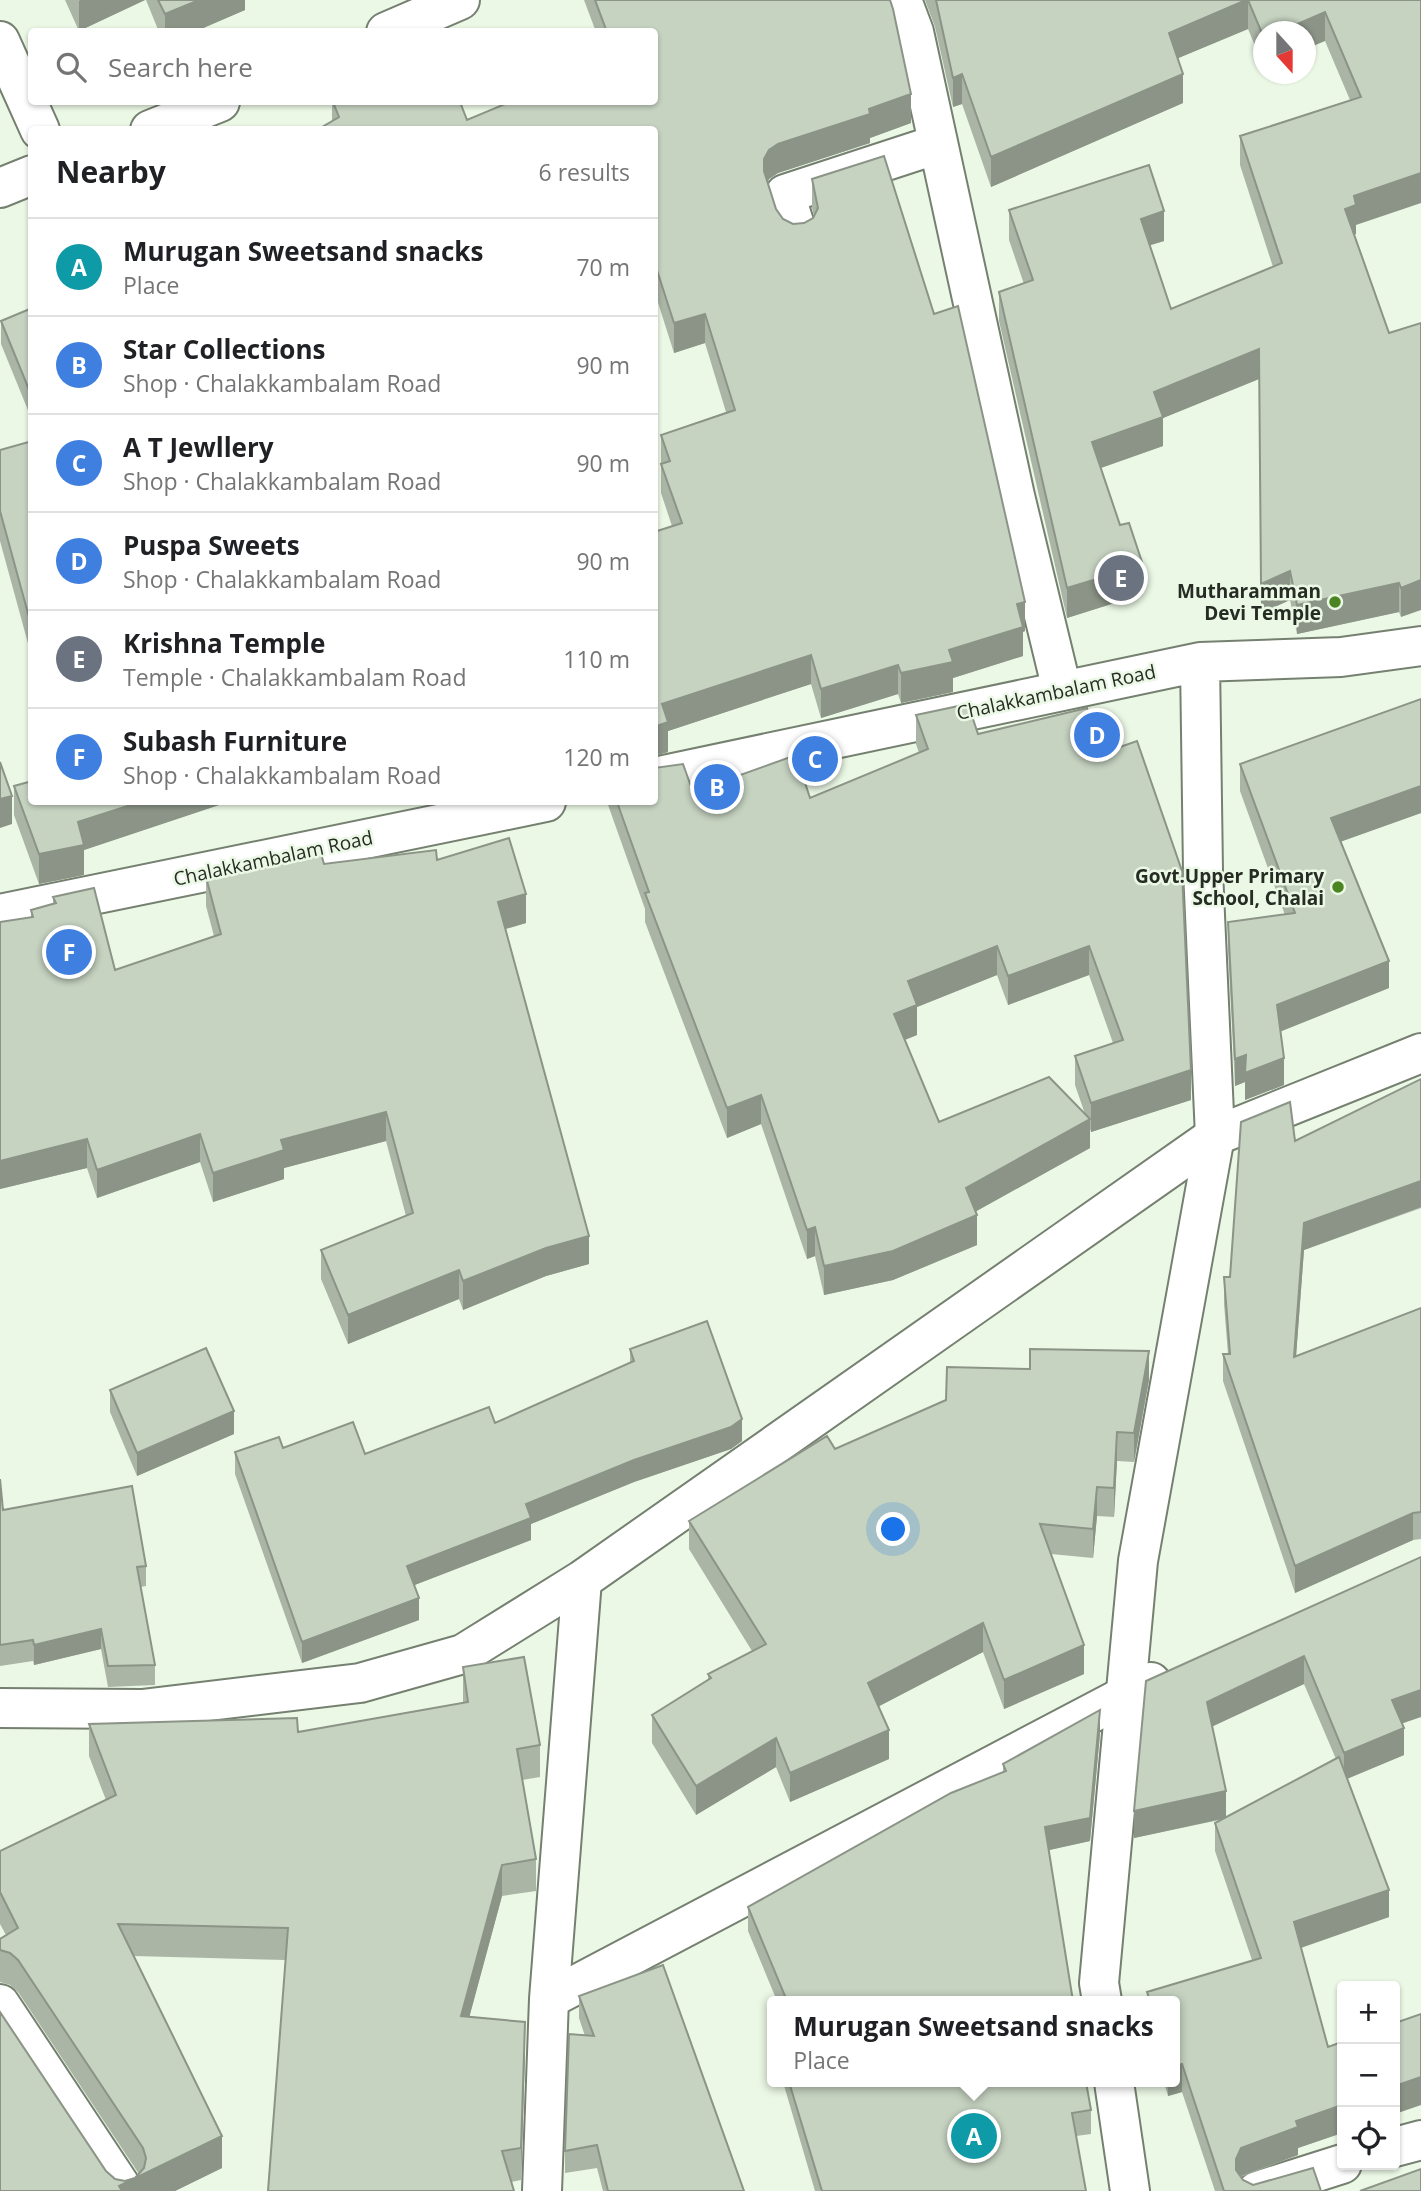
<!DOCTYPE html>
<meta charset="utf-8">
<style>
:root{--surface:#fff;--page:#f2f2f2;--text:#202124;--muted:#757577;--line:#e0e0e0;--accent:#0b8043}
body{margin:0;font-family:"Open Sans",sans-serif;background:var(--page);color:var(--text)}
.controls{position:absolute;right:21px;bottom:21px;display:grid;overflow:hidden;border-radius:7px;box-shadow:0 2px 5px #0004}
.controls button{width:63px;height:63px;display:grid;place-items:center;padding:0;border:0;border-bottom:2px solid var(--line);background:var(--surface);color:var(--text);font:35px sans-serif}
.compass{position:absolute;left:1253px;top:21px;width:63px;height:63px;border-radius:50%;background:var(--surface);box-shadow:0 2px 5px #0004;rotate:159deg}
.you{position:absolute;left:894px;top:1530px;width:24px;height:24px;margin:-18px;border:5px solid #fff;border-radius:50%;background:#1a73e8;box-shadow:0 0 0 10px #1a73e833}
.badge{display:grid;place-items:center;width:46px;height:46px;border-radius:50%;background:var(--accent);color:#fff;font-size:23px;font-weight:700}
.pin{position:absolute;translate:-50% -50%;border:4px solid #fff;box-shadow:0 2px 7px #0006}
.popup{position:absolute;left:767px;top:1996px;width:413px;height:91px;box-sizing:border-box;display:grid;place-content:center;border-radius:7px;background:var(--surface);filter:drop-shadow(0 2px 5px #0005);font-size:23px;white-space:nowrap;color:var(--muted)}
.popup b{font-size:26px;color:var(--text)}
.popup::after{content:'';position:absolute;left:50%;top:100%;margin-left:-14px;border:14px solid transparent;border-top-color:var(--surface)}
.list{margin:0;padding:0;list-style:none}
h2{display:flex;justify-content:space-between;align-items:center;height:91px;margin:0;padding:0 28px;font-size:30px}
h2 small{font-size:23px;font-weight:400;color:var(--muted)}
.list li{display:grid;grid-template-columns:46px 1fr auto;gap:21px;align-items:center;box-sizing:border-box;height:98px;padding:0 28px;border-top:2px solid var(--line)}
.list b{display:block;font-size:26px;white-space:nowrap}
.list p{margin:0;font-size:23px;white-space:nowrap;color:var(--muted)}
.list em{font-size:23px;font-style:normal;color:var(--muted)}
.icon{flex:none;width:38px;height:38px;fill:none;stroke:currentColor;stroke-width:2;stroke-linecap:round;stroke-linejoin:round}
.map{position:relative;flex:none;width:1421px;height:2191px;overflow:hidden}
.search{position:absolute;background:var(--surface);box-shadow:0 2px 5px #0004;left:28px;top:28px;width:630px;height:77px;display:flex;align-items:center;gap:18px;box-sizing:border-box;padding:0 24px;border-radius:7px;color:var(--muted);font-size:26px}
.panel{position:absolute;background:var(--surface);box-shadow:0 2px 5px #0004;left:28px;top:126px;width:630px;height:679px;border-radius:7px}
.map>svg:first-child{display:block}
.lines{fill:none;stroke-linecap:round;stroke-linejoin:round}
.minor-casing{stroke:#758070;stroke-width:42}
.tertiary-casing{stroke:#758070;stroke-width:42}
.minor{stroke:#fff;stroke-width:38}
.tertiary{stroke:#fff;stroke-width:38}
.wall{fill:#aab5a6;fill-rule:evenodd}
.shaded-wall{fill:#8b9487}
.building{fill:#c6d3c1;stroke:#8b9487;stroke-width:2}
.poi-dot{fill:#4b8522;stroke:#ebf8e5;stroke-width:2.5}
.labels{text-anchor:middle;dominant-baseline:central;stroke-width:5;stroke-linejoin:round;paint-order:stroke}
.poi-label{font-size:19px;font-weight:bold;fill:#262b24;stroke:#ebf8e5;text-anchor:end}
.street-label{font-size:19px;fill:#262b24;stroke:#ebf8e5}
</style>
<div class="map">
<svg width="1421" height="2191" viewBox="0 0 1421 2191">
<rect width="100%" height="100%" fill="#ebf8e5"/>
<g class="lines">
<defs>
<path id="minor" d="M902 0 914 32 1015 496 1062 690
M386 32 460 0
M0 41 40 130
M150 130 220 102
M0 188 32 175
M797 232 785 194 938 144
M0 1708 142 1709 360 1683 463 1654 582 1580 1215 1136 1421 1053
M549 1999 1151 1682
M0 2004 124 2191
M1395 2147 1421 2140
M542 2191 549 1999 582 1580
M1257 2191 1342 2164"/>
<path id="tertiary" d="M654 777 1200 662 1341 657 1421 646
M0 914 546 802
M1102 2001 1099 1983 1138 1561 1215 1136 1203 871 1200 662
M1114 2082 1130 2191"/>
</defs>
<use href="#minor" class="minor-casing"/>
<use href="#tertiary" class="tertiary-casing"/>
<use href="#minor" class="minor"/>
<use href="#tertiary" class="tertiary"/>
</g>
<path class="wall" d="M65 0H145L79 31Z
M146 0H245V10L194 32H159Z
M584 0H890L911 123 870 138V143L778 173 769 179 768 182 776 209 783 219 793 224 804 223 813 218 814 216 812 208V179L1025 631 1023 632V656L953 678V692L901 703 898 694 821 718 811 684 668 731V752L654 756V532L672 526 661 493V435L726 412 705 343 674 353 654 290V130L332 121V102H460L467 120 654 102V32H596Z
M925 0H1421L1356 225V234L1354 235 1389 333 1421 323 1401 617 1399 612 1297 634 1290 600 1261 613 1259 379 1163 418V446L1101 468 1143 594 1067 618 999 321V292L1024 284 1009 240V210L1164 241 1150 245 1171 309 1273 267 1240 165V136L1350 100 1325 41 1264 32V67L1248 29 1178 58 1183 103 991 187 962 104 953 107 935 27Z
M32 308V420L1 344V321Z
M32 441V658L0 541V450Z
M1421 699V813L1340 842 1389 988 1280 1031 1284 1085 1245 1100V1082L1235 1086 1228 949V922L1285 915 1240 791V764Z
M916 715 978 734 1191 1100 1091 1132 1090 1129V1148L976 1211 977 1245 893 1280 824 1295 815 1256 807 1259 761 1124 727 1138 645 922V909L607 802H654L693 792 810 798 919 753 916 744ZM997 975 1008 1005 1089 975 1113 1043 1075 1056V1085L1085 1114 939 1122 905 1040 917 1035V1007Z
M14 786 32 802H228L84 850V875L39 884 14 815Z
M437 860 526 923 506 929 589 1264 546 1276 463 1310 459 1299 348 1344 321 1279V1250L406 1216 386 1141 284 1168V1179L213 1202 200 1162 97 1198 87 1168 0 1189V922L31 917V910L53 904V897L115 970 214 936 206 906V877L324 864Z
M1421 1079V1208L1304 1250 1296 1356 1421 1308V1539L1413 1540 1295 1593 1223 1381V1354H1228L1224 1304V1277H1230L1295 1141Z
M630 1349 742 1441 731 1449 634 1482 531 1524V1540L414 1585 419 1620 302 1663 235 1474V1452L283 1448 365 1454 495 1423 630 1363Z
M1149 1380 1134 1462 1117 1461 1114 1517 1097 1516 1093 1558 1051 1554 1084 1674 1004 1709 983 1652 879 1706 889 1759 790 1802 776 1767 696 1815 652 1743V1715L708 1680V1674L752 1651 689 1549V1521L835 1449Z
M110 1390 234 1434 137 1476 110 1412Z
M0 1479 3 1510 146 1566V1586L140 1587 155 1665V1685L108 1687 101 1649 34 1665 33 1661 0 1666Z
M1421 1557 1403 1724 1404 1755 1347 1779 1389 1917 1301 1948 1328 2047 1342 2042V2133L1298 2148V2155L1241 2177 1243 2180 1253 2185 1321 2191H1215L1182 2092 1168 2096 1164 2082H1175V2001H1147V1992L1252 1960 1215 1851V1823L1224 1819 1134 1838 1146 1681ZM1304 1684 1336 1759 1226 1817 1212 1726Z
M463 1667 540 1745V1777L522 1780 536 1859V1891L502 1896 469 2017 525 2054 521 2180 511 2182 286 1960 134 1956 222 2168 175 2191H0L106 2171 115 2179 125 2181 135 2178 139 2174 18 1992 10 1985 0 1982V1939L6 1935 0 1924V1851L106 1800 89 1756V1724L298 1732 463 1703Z
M1100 1734 1090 1841 1049 1850 1073 2001H777L748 1931V1907L1003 1772V1764Z
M579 1996 744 2191H603L597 2168 565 2173V2151L585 2036 579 2018Z
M783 2082H1086L1091 2110V2134L1076 2136 1086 2191H815Z"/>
<path class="shaded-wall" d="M81 0H145L79 31V1Z
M199 0H245V10L194 32H165V14Z
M1246 0H1248V29L1169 62V33Z
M1325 12V41L1306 49V32H1279Z
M962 74V104L953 107V78Z
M1183 74V103L991 187V157Z
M911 94V123L870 138V143L778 173 769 179 764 189V159L769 150 778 144Z
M1421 173V203L1356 225V234L1345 238V209L1354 196Z
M1164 211V241L1141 248V219Z
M705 314V343L674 353V323Z
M1259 349V379L1163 418V446L1092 471V442L1154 392Z
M1143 565V594L1067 618V588Z
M1290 571V600L1261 613V584Z
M1421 580V610L1401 617V588Z
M1399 583V612L1297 634V605Z
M1025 602V631L1023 632V656L953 678V692L901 703V673L949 650 1017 604Z
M811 655V684L668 731V752L654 756V727L662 704Z
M898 665V694L821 718V689Z
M1421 786V813L1331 845V818Z
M12 796V824L0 828V799Z
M140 802H228L84 850V875L39 884V854L78 822Z
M526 894V923L498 931V902Z
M997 946V975L917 1007V1035L894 1044V1014L908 981Z
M1089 946V975L1008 1005V976Z
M1389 961V988L1277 1033V1005Z
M1246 1055 1284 1058V1085L1245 1100V1082L1235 1086V1059Z
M1191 1070V1100L1091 1132V1103Z
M761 1095V1124L727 1138V1108Z
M386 1112V1141L284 1168V1179L213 1202V1173L281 1140Z
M1090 1119V1148L966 1217V1188Z
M200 1134V1162L97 1198V1170Z
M87 1139V1168L0 1189V1161Z
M1421 1180V1207L1304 1250 1294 1384V1357L1304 1223Z
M977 1215V1245L893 1280 824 1295V1266Z
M815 1227V1256L807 1259V1230Z
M589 1236V1264L546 1276 463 1310V1281L546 1248Z
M459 1270V1299L348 1344V1315Z
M1149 1351V1380L1134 1462V1433Z
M234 1411V1434L137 1476V1453Z
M742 1419V1441L731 1449 634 1482 531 1524V1540L407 1588V1566L526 1504 634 1460Z
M1117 1432V1461L1114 1517V1488Z
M1097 1487V1516L1093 1558V1529Z
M1413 1513V1540L1295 1593V1566Z
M419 1598V1620L302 1663V1642Z
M983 1623V1652L868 1712V1683Z
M101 1629V1649L34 1665V1645Z
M1084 1645V1674L1004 1709V1680Z
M1304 1656V1684L1207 1729V1702Z
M1421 1690V1717L1392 1727V1700Z
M1100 1710V1734L1090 1841 1045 1851V1827Z
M1404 1728V1755L1344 1780V1753Z
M889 1730V1759L790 1802V1773Z
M776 1738V1767L696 1815V1786Z
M1226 1791V1818L1134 1838V1811Z
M502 1865V1896L461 2048V2016Z
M1389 1890V1917L1294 1950V1922Z
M525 2022V2054L521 2180V2148Z
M1182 2064V2092L1168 2096V2082H1175V2066Z
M1421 2077V2105L1395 2114V2086Z
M1342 2105V2133L1298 2148V2155L1241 2176 1236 2187V2159L1241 2148 1296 2121Z
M222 2136V2168L175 2191H119V2186Z"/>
<path class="building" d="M158 0H199L165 14Z
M595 0H890L893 9 911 94 869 109 870 114 778 144 769 150 764 159V171L776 209 783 219 793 224 804 223 813 218 818 208 812 179 884 156 934 314 958 306 1025 602 1017 604 1023 627 949 650 953 662 901 673 898 665 821 689 811 655 662 704 668 722 654 727V532L682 523 661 464 670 461 661 435 735 410 705 314 674 323 654 261V130H317L339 117 333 102H460L467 120 510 102H654V32H607Z
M936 0H1246L1169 33 1183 74 991 157 962 74 953 78Z
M1248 0H1421V173L1354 196 1356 205 1345 209 1389 333 1421 323V580L1401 588 1399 583 1297 605 1290 571 1261 584 1259 349 1154 392 1163 417 1092 442 1120 525 1129 523 1143 565 1067 588 999 292 1033 280 1009 210 1149 165 1164 211 1141 219 1171 309 1282 263 1240 136 1361 97 1325 12 1279 32H1264V38Z
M32 308V397L1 321Z
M32 441V628L0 511V450Z
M1421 699V786L1331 818 1389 961 1277 1005 1284 1058 1245 1073 1246 1055 1235 1059 1228 922 1295 913 1240 764Z
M968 704 978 734 1087 708 1100 754 1137 741 1182 871 1191 1070 1091 1103 1075 1056 1123 1040 1089 946 1008 976 997 946 908 981 917 1005 894 1014 939 1122 1049 1077 1090 1119 966 1188 977 1215 893 1251 824 1266 815 1227 807 1230 761 1095 727 1108 645 893 649 892 617 802H654V768L683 764 693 792 796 755 810 798 928 749 916 715Z
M0 762 12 796 0 799Z
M32 781V802H140L78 822 84 845 39 854 14 786Z
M509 838 526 894 498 902 589 1236 546 1248 463 1281 459 1270 348 1315 321 1250 413 1213 386 1112 281 1140 284 1150 213 1173 200 1134 97 1170 87 1139 0 1161V922L33 917 31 910 56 903 53 897 94 888 115 970 221 934 206 877 319 847 324 864 436 850 437 860Z
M1421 1079V1181L1304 1223 1294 1357 1421 1308V1512L1413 1513 1295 1566 1223 1354H1230L1224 1277H1230L1241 1122 1290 1102 1295 1141Z
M707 1321 742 1419 731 1427 634 1460 526 1504 531 1518 407 1566 419 1598 302 1642 235 1452 279 1437 283 1448 353 1422 365 1454 489 1407 495 1423 634 1361 630 1349Z
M206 1348 234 1411 137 1453 110 1390Z
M1030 1349 1149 1351 1134 1433 1117 1432 1114 1488 1097 1487 1093 1529 1040 1524 1084 1645 1004 1680 983 1623 868 1683 889 1730 790 1773 776 1738 696 1786 652 1715 711 1678 708 1674 766 1644 689 1521 827 1436 835 1449 946 1400 947 1367 1030 1369Z
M0 1479 3 1510 132 1486 146 1566 137 1567 155 1665 108 1666 101 1629 34 1645 33 1640 0 1645Z
M1421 1557V1690L1392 1700 1404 1728 1344 1753 1304 1656 1207 1702 1226 1791 1134 1811 1146 1681Z
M524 1657 540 1745 517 1749 536 1859 502 1865 461 2016 525 2022 521 2148 502 2151 514 2191H268L288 1928 118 1924 222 2136 119 2186 122 2191H0V2012L106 2171 115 2179 125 2181 135 2178 144 2168 146 2158 143 2148 18 1960 10 1953 0 1950V1939L18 1928 0 1892V1851L116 1795 89 1724 297 1718 298 1732 468 1702 463 1667Z
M1100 1710 1090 1818 1045 1827 1073 2001H787L748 1907 951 1793 1006 1771 1003 1764Z
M1339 1757 1389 1890 1294 1922 1328 2047 1342 2042V2105L1296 2121 1298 2127 1241 2148 1236 2159V2170L1243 2180 1253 2185 1313 2168 1321 2191H1224L1182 2064 1175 2066V2001H1150L1147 1992 1261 1958 1215 1823Z
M663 1965 744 2191H608L597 2145 565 2151 569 2034 594 2036 579 1996Z
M1421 2014V2077L1395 2086V2023Z
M789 2082H1086L1091 2110 1072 2113 1086 2191H822Z
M1421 2169V2191H1360Z"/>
<g class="poi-dot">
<circle cx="1335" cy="602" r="7"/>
<circle cx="1338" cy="887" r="7"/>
</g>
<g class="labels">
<g class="poi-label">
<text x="1321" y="591">Mutharamman<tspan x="1321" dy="22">Devi Temple</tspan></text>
<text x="1324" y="876">Govt.Upper Primary<tspan x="1324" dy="22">School, Chalai</tspan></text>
</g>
<g class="street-label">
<text transform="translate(1056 692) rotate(-12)">Chalakkambalam Road</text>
<text transform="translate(273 858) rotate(-12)">Chalakkambalam Road</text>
</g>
</g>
</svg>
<div class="controls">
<button>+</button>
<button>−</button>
<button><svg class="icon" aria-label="locate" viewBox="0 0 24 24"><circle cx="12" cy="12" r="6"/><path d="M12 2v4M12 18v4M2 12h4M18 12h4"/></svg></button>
</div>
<svg class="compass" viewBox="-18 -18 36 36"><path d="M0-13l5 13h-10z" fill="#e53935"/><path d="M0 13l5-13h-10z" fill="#757577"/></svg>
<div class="you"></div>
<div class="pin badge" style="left:974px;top:2136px;background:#0f9aa8">A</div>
<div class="popup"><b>Murugan Sweetsand snacks</b>Place</div>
<div class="pin badge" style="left:717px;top:787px;background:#3f7fe0">B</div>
<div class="pin badge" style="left:815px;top:759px;background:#3f7fe0">C</div>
<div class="pin badge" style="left:1097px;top:735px;background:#3f7fe0">D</div>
<div class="pin badge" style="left:1121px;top:578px;background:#6b7280">E</div>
<div class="pin badge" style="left:69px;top:952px;background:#3f7fe0">F</div>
<div class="search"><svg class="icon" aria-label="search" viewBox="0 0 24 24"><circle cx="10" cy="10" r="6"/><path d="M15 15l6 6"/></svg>Search here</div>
<section class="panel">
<h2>Nearby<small>6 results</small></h2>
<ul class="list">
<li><span class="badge" style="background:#0f9aa8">A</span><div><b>Murugan Sweetsand snacks</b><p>Place</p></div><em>70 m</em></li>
<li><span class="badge" style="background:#3f7fe0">B</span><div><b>Star Collections</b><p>Shop · Chalakkambalam Road</p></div><em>90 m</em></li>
<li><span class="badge" style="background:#3f7fe0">C</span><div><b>A T Jewllery</b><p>Shop · Chalakkambalam Road</p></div><em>90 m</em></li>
<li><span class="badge" style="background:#3f7fe0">D</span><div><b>Puspa Sweets</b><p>Shop · Chalakkambalam Road</p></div><em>90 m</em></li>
<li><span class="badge" style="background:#6b7280">E</span><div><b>Krishna Temple</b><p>Temple · Chalakkambalam Road</p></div><em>110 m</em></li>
<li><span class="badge" style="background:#3f7fe0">F</span><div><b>Subash Furniture</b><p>Shop · Chalakkambalam Road</p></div><em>120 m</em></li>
</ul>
</section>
</div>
